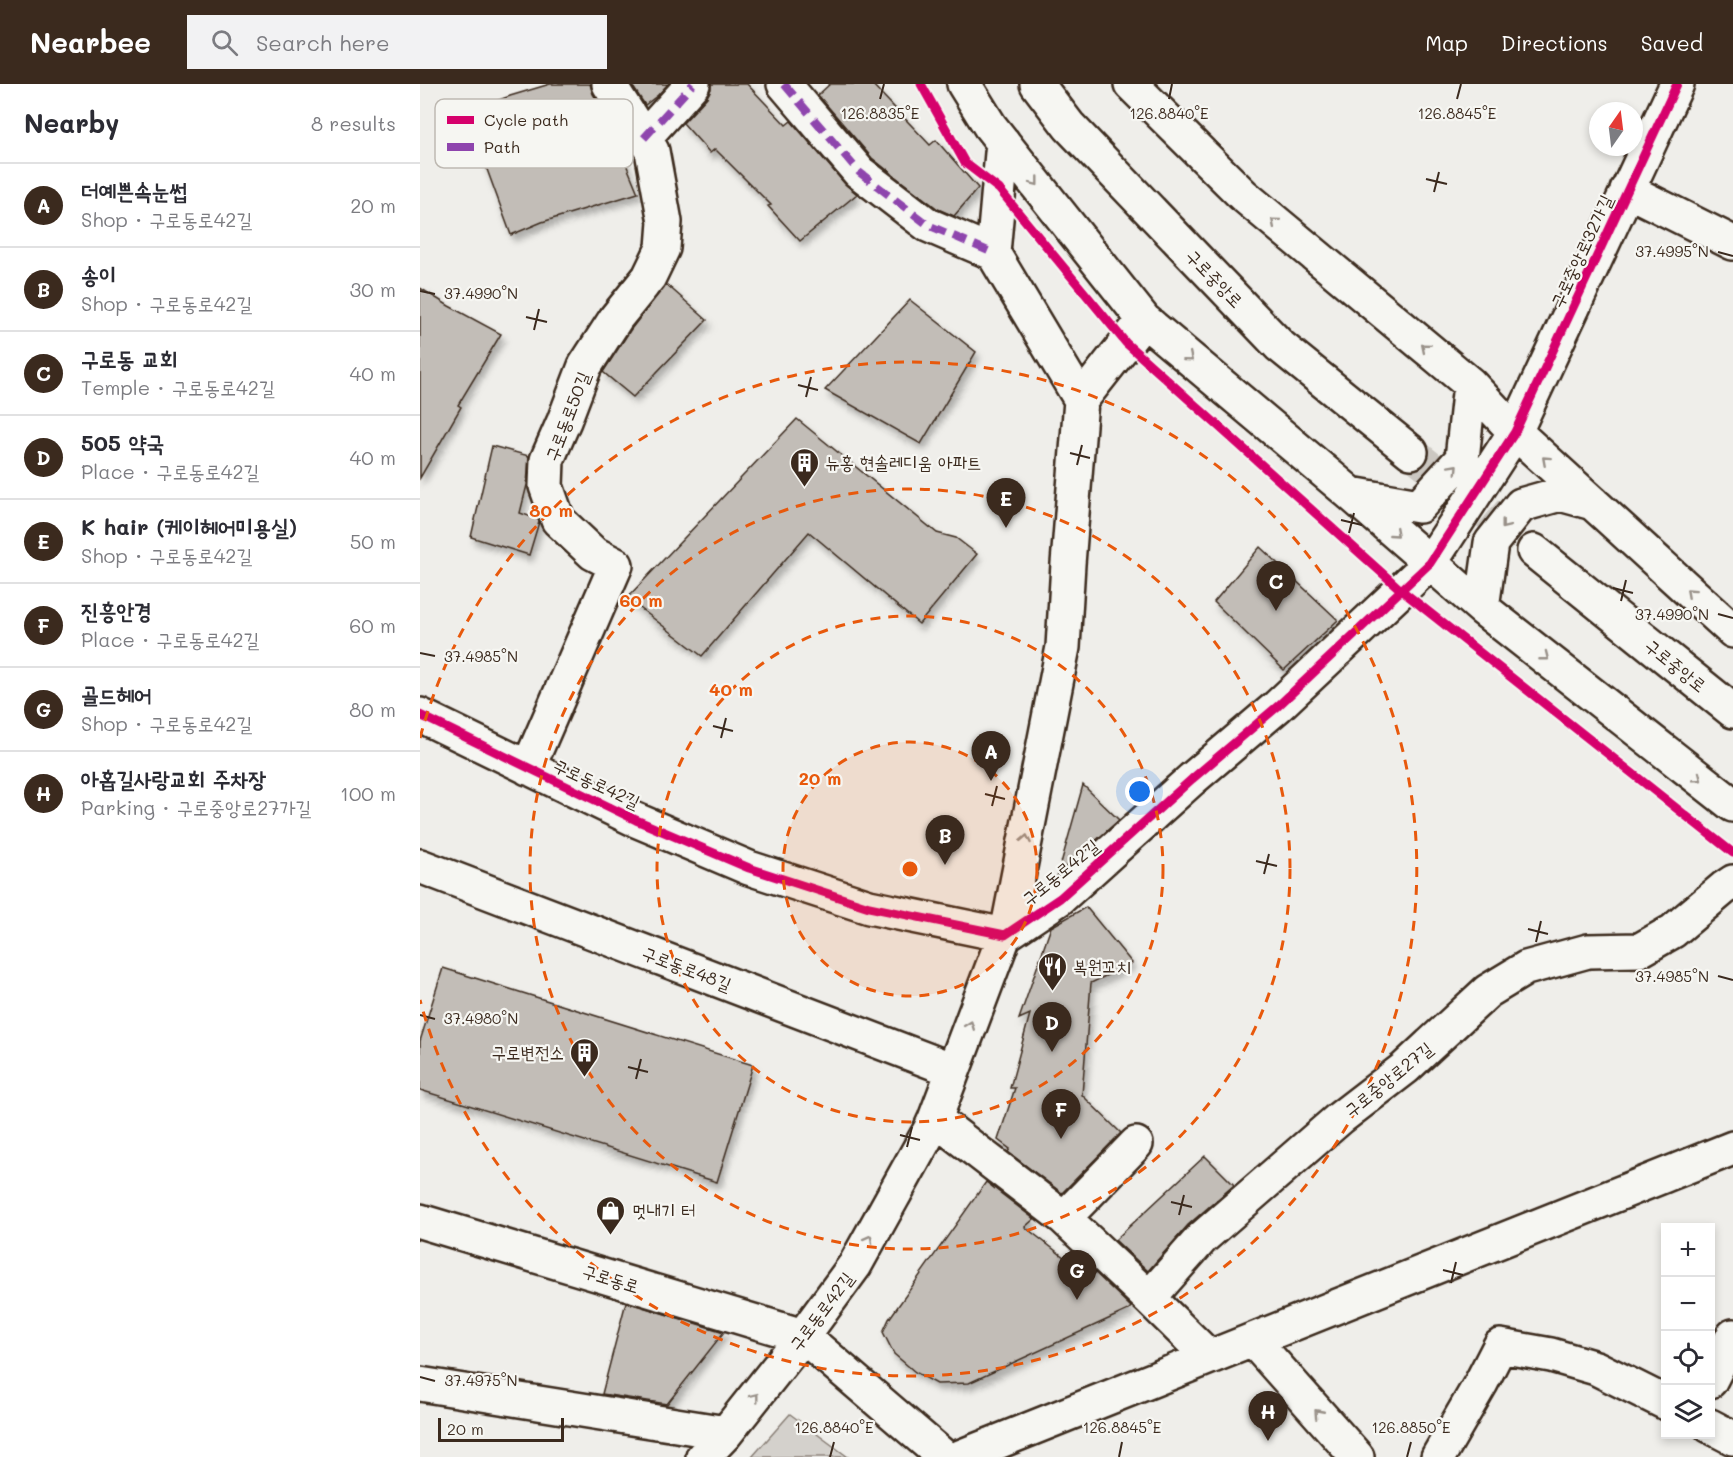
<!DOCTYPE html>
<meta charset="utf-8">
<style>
:root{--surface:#fff;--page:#f2f2f3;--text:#2b2b33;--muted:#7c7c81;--line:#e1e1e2;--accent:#3b2a1e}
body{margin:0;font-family:Mali,"Poor Story",sans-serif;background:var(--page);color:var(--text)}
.controls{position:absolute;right:18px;bottom:18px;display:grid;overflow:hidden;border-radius:0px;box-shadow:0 3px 9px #0003}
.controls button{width:54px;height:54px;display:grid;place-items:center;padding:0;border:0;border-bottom:2px solid var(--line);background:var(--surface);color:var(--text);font:30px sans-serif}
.compass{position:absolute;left:1169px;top:18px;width:54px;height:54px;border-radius:50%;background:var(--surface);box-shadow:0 3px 9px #0003;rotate:14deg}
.scale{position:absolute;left:18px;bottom:15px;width:126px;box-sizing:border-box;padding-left:6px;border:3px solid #3b2a1e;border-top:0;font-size:16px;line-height:21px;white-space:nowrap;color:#3b2a1e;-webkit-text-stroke:4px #f6f6f2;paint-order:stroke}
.you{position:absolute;left:720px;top:708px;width:21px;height:21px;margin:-15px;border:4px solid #fff;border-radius:50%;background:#1a73e8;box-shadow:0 0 0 9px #1a73e833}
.badge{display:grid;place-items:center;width:39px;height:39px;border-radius:50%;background:var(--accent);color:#fff;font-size:20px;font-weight:700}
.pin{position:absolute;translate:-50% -50px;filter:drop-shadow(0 2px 3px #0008)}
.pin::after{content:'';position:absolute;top:32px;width:21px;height:18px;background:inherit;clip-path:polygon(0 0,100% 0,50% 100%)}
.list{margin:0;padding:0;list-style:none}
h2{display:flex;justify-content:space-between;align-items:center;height:78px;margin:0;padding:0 24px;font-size:26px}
h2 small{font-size:20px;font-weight:400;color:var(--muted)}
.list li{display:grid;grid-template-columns:39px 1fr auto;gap:18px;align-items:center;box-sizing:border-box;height:84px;padding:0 24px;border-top:2px solid var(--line)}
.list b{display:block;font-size:22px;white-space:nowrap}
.list p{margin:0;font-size:20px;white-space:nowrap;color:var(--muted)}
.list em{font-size:20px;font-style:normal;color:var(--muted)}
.icon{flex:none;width:33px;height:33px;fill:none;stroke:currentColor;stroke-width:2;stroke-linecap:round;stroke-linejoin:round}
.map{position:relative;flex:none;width:1313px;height:1373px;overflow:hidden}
header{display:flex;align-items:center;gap:36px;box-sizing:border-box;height:84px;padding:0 30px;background:var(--accent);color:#fff}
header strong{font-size:28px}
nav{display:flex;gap:33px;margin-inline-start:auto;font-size:21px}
.search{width:420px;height:54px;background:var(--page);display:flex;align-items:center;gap:15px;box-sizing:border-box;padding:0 21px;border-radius:0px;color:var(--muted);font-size:22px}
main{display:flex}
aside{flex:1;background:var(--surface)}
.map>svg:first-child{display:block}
.green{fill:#d4d1cc;stroke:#887e75;stroke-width:1.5}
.building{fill:#c2bdb7;stroke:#3b2a1e;stroke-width:1.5;filter:url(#shadow)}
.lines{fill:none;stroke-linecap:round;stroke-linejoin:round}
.minor-tunnel{stroke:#cbc7c1;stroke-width:33;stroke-dasharray:33 16;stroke-linecap:butt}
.minor-casing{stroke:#3b2a1e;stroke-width:38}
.minor{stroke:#f6f6f2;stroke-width:33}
.quiet{stroke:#8e44ad;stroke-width:8;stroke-dasharray:15 8;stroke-linecap:butt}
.cycleway-casing{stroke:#f6f6f2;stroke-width:13}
.cycleway{stroke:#d6006c;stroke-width:9}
.oneway{stroke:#989088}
.ticks{fill:none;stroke:#3b2a1e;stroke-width:2}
.ring{fill:none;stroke:#e8590c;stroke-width:3;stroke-dasharray:10 8}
.labels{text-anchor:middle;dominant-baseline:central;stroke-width:4.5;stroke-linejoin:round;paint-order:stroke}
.street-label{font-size:18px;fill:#3b2a1e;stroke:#f6f6f2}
.poi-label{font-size:18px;fill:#3b2a1e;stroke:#f6f6f2;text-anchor:start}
.key{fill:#f6f6f2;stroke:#beb9b2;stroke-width:1.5}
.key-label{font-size:16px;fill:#3b2a1e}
.ticks-label{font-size:15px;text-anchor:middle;fill:#3b2a1e;stroke:#f6f6f2;stroke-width:4.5;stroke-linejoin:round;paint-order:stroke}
.centre{fill:#e8590c;stroke:#f6f6f2;stroke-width:3}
.ring-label{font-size:18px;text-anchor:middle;font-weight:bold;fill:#e8590c;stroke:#f6f6f2;stroke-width:4.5;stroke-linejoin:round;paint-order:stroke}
</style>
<header>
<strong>Nearbee</strong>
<div class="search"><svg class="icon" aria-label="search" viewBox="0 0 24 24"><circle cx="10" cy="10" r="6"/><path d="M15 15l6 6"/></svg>Search here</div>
<nav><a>Map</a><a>Directions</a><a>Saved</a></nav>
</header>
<main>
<aside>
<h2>Nearby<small>8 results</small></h2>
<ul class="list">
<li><span class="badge">A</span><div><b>더예쁜속눈썹</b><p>Shop · 구로동로42길</p></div><em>20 m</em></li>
<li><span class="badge">B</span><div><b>송이</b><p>Shop · 구로동로42길</p></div><em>30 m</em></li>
<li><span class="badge">C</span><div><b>구로동 교회</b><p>Temple · 구로동로42길</p></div><em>40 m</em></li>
<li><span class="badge">D</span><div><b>505 약국</b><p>Place · 구로동로42길</p></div><em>40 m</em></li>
<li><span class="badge">E</span><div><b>K hair (케이헤어미용실)</b><p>Shop · 구로동로42길</p></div><em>50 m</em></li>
<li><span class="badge">F</span><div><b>진흥안경</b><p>Place · 구로동로42길</p></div><em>60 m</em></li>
<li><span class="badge">G</span><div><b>골드헤어</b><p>Shop · 구로동로42길</p></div><em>80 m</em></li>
<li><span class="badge">H</span><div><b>아홉길사랑교회 주차장</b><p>Parking · 구로중앙로27가길</p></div><em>100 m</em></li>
</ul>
</aside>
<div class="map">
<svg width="1313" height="1373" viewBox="0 0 1313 1373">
<defs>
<filter id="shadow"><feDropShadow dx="3.5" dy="6" stdDeviation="3" flood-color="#0004"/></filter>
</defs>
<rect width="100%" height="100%" fill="#efeeea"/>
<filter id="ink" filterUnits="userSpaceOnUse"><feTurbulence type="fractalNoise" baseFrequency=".0167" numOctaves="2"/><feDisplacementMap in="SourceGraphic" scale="12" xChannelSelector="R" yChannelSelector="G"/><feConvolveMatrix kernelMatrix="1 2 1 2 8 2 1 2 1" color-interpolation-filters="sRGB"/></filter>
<g filter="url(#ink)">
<path class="green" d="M370 1330 428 1373H332Z"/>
<path class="building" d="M130 0H170L173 10 195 44 192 46 218 109 122 138 91 151 46 28 90 12Z
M211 0H248L238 11 225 21Z
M291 0H327L366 41 371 37 425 100 437 110 380 157 348 122 351 121 295 65 290 69 263 39 287 13 291 5Z
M410 0H452L510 61 516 56 558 104 534 132 518 125 473 91 468 85 467 86 452 74 398 11Z
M246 200 287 236 213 313 183 288 211 245Z
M0 204 29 222 81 250 38 321 41 323 0 394Z
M490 216 556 268 501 360 405 306Z
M377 335 517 449 536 454 557 470 499 540 389 448 282 572 207 514Z
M72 362 109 372 107 401 100 429 118 435 119 438 109 471 51 453Z
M840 463 918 536 864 586 794 518Z
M663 701 699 736 638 790Z
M666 823 712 879 671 899 662 1011 701 1049 642 1109 588 1068 590 1065 578 1056 595 1004H590L610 930 599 935 631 843Z
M23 884 333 981 297 1098 0 1006V957Z
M785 1072 814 1101 768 1141 728 1187 695 1156Z
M566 1098 614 1135 605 1143 662 1187 668 1182 711 1223 708 1226 549 1299 517 1300 495 1288 474 1270 463 1248 469 1235Z
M206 1218 304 1248 247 1320 182 1310Z"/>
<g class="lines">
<path class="minor-tunnel" d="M991 368 1114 467"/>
<defs>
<path id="minor" d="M364 0 439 88 508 141 573 169
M544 0 570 42 724 236 931 410 1062 524 1313 721
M617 0 649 42 860 262 991 368
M711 0 823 111 1050 300 1095 348 1313 547
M224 54 273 0
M583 58 573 169 661 316
M1207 106 1313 159
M931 410 999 422 1042 375 1050 300
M1114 467 1313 627
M1062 524 1071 459 1101 421 1140 410 1173 419
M0 631 216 736 329 784 449 823 585 851 640 814 772 695 858 622 1010 479 1095 348 1257 0
M108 684 196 481 173 469 138 436 126 402 127 376 144 337 165 282 196 234 229 193 243 164 245 138 232 67 189 0
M0 782 533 986
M515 1035 644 1134 729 1214
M644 1134 716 1060
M0 1137 383 1252 524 1373
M833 1256 937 1373
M789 1273 729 1214 782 1154 920 1034 985 984 1068 907 1106 884 1168 867 1220 866 1253 847 1304 804 1313 798
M1290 1297 1313 1252
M0 1300 306 1349
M1290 1342 1313 1354
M283 1373 306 1349 383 1252 435 1181 510 1046 515 1035 589 839 643 563 648 480 661 316 724 236
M540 1373 1313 1064
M1018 1373 1061 1299 1080 1262 1131 1271 1176 1284 1246 1319"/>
</defs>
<use href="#minor" class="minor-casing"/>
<use href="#minor" class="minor"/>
<path class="quiet" d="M364 0 439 88 508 141 573 169
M224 54 273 0"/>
<defs>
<path id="cycleway" d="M501 0 545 79 579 105 706 259 981 506 1313 769
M0 631 216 736 329 784 449 823 585 851 640 814 772 695 858 622 1010 479 1095 348 1257 0"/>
</defs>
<use href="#cycleway" class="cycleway-casing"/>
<use href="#cycleway" class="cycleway"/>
</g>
<defs><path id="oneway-chevron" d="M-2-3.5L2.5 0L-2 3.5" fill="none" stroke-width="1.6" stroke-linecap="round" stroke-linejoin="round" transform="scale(1.5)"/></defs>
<g class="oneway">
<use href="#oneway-chevron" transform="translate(615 98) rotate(52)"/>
<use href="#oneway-chevron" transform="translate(855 138) rotate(-140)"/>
<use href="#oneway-chevron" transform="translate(1005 263) rotate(-140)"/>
<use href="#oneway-chevron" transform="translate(769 274) rotate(40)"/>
<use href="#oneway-chevron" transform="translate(1126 376) rotate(-138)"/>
<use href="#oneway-chevron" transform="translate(1034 384) rotate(-47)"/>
<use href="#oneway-chevron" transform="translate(1085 441) rotate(128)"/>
<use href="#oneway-chevron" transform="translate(975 449) rotate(41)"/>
<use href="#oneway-chevron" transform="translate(1270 508) rotate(-138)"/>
<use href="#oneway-chevron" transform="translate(1125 573) rotate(38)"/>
<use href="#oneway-chevron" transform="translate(1278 694) rotate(38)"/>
<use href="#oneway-chevron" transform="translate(606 755) rotate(-79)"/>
<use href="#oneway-chevron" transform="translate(550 941) rotate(-69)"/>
<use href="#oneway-chevron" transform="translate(449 1155) rotate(-61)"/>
<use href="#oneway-chevron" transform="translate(335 1313) rotate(-52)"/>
<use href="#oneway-chevron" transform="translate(898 1329) rotate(-132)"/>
</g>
</g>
<path class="ticks" d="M460 15 464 0M749 15 752 0M1037 15 1041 0M1006 95 1027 100M1014 108 1019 88M1298 168 1313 172M0 207 15 210M106 233 127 238M114 246 119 225M378 301 398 306M386 313 391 293M650 369 670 374M657 381 662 361M921 436 942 441M929 449 934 429M1193 504 1213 509M1201 517 1206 496M1298 530 1313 534M0 569 15 572M293 642 313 647M301 654 306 634M565 710 585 715M572 722 577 702M836 777 857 782M844 790 849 770M1108 845 1128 850M1116 858 1121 837M1298 892 1313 896M0 931 15 935M208 983 228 988M216 995 221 975M480 1051 500 1056M487 1063 492 1043M751 1118 772 1123M759 1131 764 1111M1023 1186 1043 1191M1031 1199 1036 1178M0 1293 15 1297M410 1373 414 1358M699 1373 702 1358M987 1373 991 1358"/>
<circle cx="490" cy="785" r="127" fill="#e8590c" fill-opacity=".12"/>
<g class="ring">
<circle cx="490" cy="785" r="127"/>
<circle cx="490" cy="785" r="253"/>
<circle cx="490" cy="785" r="380"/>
<path d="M0 654A507 507 0 1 1 0 916"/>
</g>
<defs>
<symbol id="building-pin" viewBox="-11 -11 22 30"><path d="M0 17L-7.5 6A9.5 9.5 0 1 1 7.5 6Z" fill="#3b2a1e" stroke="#f6f6f2"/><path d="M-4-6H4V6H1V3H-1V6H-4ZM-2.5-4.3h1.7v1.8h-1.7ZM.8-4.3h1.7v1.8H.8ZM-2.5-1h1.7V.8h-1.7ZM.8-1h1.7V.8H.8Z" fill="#fff"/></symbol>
<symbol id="restaurant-pin" viewBox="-11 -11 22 30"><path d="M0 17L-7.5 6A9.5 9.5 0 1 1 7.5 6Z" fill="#3b2a1e" stroke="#f6f6f2"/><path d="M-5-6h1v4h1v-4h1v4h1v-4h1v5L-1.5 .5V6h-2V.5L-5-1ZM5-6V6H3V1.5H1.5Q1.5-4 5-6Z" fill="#fff"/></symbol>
<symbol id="shop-pin" viewBox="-11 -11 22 30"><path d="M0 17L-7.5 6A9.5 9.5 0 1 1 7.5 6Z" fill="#3b2a1e" stroke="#f6f6f2"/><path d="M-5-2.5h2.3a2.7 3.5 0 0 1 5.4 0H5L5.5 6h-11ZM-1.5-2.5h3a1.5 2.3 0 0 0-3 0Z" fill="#fff"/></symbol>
</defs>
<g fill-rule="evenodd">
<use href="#building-pin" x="368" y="362" width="33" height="45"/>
<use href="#restaurant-pin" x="616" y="866" width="33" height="45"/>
<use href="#building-pin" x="148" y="952" width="33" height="45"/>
<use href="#shop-pin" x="174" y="1110" width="33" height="45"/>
</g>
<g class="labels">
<g class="street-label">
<text transform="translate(1161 167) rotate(-65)">구로중앙로32가길</text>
<text transform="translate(795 194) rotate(46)">구로중앙로</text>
<text transform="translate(147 332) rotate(-69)">구로동로50길</text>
<text transform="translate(1256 581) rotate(39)">구로중앙로</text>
<text transform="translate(177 699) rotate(25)">구로동로42길</text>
<text transform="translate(640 788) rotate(-39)">구로동로42길</text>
<text transform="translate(267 884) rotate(21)">구로동로48길</text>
<text transform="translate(968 995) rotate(-39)">구로중앙로27길</text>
<text transform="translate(191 1194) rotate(17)">구로동로</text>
<text transform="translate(401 1227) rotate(-53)">구로동로42길</text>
</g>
<g class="poi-label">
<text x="405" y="378">뉴홍 현솔레디움 아파트</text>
<text x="653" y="882">복원꼬치</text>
<text x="144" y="968" text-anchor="end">구로변전소</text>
<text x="212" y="1126">멋내기 터</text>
</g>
</g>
<rect x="15" y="15" width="198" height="69" rx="9" class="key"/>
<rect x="27" y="32" width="27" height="8" fill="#d6006c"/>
<rect x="27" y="59" width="27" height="8" fill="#8e44ad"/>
<g class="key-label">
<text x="64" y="42">Cycle path</text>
<text x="64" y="69">Path</text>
</g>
<g class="ticks-label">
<text x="460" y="35">126.8835°E</text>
<text x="749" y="35">126.8840°E</text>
<text x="1037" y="35">126.8845°E</text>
<text x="1252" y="173">37.4995°N</text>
<text x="61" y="215">37.4990°N</text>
<text x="1252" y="536">37.4990°N</text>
<text x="61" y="578">37.4985°N</text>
<text x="1252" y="898">37.4985°N</text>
<text x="61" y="940">37.4980°N</text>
<text x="61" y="1302">37.4975°N</text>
<text x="414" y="1349">126.8840°E</text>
<text x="702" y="1349">126.8845°E</text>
<text x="991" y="1349">126.8850°E</text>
</g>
<circle cx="490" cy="785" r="9" class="centre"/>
<g class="ring-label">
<text x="131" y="433">80 m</text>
<text x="221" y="523">60 m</text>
<text x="311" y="612">40 m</text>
<text x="400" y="701">20 m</text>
</g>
</svg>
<div class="controls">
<button>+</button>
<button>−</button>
<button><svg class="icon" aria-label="locate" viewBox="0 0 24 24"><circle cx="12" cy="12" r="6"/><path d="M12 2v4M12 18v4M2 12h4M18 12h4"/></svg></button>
<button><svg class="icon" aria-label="layers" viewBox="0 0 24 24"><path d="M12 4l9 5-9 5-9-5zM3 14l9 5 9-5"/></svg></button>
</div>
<svg class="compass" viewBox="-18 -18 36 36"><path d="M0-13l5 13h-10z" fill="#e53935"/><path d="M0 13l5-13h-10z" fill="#7c7c81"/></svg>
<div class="scale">20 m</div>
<div class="you"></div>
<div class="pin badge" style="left:571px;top:697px">A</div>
<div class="pin badge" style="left:525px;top:781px">B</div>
<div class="pin badge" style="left:856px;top:527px">C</div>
<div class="pin badge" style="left:632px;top:968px">D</div>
<div class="pin badge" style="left:586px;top:444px">E</div>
<div class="pin badge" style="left:641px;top:1055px">F</div>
<div class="pin badge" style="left:657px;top:1216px">G</div>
<div class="pin badge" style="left:848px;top:1357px">H</div>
</div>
</main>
